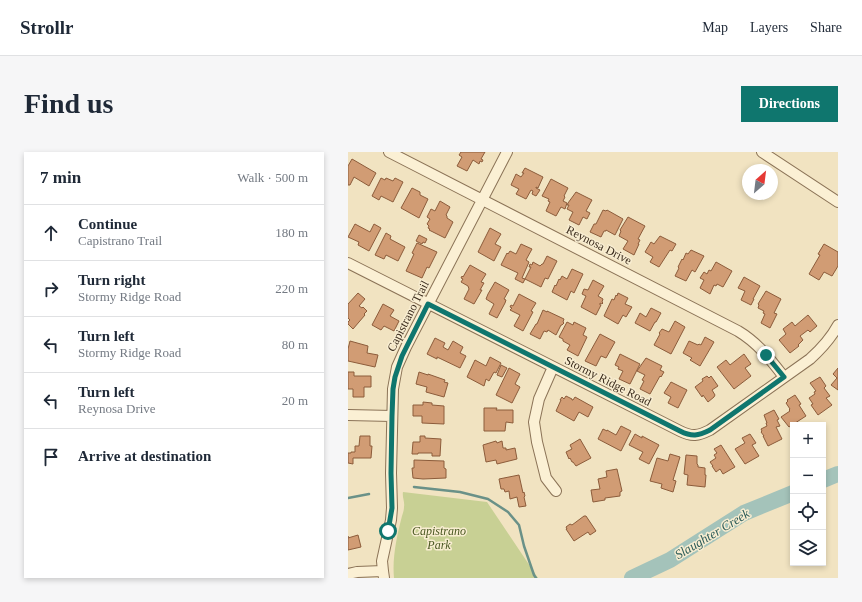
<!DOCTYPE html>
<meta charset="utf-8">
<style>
:root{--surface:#fff;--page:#f6f6f7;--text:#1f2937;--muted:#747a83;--line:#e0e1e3;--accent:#0f766e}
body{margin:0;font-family:"Times New Roman",serif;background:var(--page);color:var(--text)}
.controls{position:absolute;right:12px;bottom:12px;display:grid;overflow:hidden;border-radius:0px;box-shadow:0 2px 6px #0003}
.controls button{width:36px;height:36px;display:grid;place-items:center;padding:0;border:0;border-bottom:1px solid var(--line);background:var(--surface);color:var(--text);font:20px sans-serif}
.compass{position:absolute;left:394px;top:12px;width:36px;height:36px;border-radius:50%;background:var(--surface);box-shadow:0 2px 6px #0003;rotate:28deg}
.stop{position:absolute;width:12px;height:12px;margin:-9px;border:3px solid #0f766e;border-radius:50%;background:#fff}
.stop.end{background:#0f766e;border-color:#fff;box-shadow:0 1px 4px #0008}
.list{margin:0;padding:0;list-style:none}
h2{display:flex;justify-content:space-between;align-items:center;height:52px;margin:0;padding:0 16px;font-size:17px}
h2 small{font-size:13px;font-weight:400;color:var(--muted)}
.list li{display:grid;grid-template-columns:26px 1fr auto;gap:12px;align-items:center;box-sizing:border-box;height:56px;padding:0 16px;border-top:1px solid var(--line)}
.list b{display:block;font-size:15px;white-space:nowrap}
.list p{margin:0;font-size:13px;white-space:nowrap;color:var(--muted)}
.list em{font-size:13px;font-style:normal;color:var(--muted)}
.icon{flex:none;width:22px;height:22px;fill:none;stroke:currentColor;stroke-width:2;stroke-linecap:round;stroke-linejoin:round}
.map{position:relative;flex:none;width:490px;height:426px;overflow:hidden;border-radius:0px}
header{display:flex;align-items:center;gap:24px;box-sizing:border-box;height:56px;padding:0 20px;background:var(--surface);border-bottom:1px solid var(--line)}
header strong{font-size:19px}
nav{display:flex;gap:22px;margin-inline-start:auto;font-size:14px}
.intro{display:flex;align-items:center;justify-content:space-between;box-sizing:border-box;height:96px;padding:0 24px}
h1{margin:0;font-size:28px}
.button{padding:10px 18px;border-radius:0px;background:var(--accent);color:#fff;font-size:14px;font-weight:700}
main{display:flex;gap:24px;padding:0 24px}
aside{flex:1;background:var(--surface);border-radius:0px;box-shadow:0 2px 6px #0003}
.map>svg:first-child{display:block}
.green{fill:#c8d094}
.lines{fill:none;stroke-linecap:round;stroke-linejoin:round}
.stream{stroke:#6a9188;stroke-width:2.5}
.river{stroke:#a4c3ba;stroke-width:16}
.building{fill:#d19c74;stroke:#8c5c3b}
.minor-casing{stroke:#8b7357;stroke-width:12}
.minor{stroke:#fbf0d4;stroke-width:10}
.route{stroke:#0f766e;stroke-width:5}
.labels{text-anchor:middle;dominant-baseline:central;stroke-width:3;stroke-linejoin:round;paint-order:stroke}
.street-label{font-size:12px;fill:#3a2b1c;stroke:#f8edd1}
.park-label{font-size:12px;font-style:italic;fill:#4a5822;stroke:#f8edd1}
.water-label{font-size:13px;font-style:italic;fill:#2b5b58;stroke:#f8edd1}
</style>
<header>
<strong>Strollr</strong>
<nav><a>Map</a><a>Layers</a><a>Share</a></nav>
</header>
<div class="intro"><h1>Find us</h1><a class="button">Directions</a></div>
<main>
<aside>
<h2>7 min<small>Walk · 500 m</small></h2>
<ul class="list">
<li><svg class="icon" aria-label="ahead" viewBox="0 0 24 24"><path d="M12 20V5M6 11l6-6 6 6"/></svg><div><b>Continue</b><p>Capistrano Trail</p></div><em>180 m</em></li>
<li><svg class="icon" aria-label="right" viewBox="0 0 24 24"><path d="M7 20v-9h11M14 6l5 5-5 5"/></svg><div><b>Turn right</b><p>Stormy Ridge Road</p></div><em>220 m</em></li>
<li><svg class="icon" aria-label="left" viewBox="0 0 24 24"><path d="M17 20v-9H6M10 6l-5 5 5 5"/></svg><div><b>Turn left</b><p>Stormy Ridge Road</p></div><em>80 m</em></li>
<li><svg class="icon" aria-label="left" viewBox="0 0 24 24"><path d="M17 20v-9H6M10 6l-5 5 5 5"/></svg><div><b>Turn left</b><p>Reynosa Drive</p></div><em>20 m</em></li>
<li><svg class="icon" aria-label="arrive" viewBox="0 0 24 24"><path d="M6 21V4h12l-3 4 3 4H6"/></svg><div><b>Arrive at destination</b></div></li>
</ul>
</aside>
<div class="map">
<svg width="490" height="426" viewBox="0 0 490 426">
<rect width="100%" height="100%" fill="#f1e3c1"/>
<path class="green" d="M55 340 139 350 190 426H46C44 406 49 383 54 364 55 361 56 358 56 355 57 350 54 345 55 340Z"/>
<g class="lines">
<path class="stream" d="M66 335 112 340 140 347 160 360 171 373 176 394 186 423 188 426
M0 346 21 342"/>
<path class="river" d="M475 328 490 322
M284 426 322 408 396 361 445 341"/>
</g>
<path class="building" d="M113 0H137L133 7 135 8 134 10 132 9 131 12 125 8 119 19 109 14 114 5 111 3Z
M4 7 28 21 21 34 6 25 2 33H0V14Z
M177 16 195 25 190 36 188 35V36L192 38 188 44 184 42 185 39 183 38 178 47 168 42 171 37 163 33 168 22 173 25 176 21H174Z
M33 26 37 28 38 26 45 29 47 26 55 30 45 50 33 44 31 48 24 44Z
M203 27 220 36 216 44 217 45 215 49 219 51 217 57 213 55 208 64 198 59 202 50 200 49 201 47 194 44Z
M64 36 72 40V43L80 47 71 66 53 56Z
M228 40 244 48 238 59 242 61 239 67 235 65 231 73 221 68 225 60 219 57 221 53H219L220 51Z
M92 49 102 55 98 63 99 64V66L105 70 97 86 81 78 82 77 80 76 81 74 79 72 82 67 79 65 83 57 87 59Z
M255 58 258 59 259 58 275 67 267 83 258 78V79H256L253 85 242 80 246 72H248Z
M280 65 297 74 290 87 292 88 290 92H291L286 103 275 97 280 89 271 84 273 79 272 78Z
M7 72 22 80 26 72 33 76 21 99 10 93 11 90 0 85Z
M142 76 153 82 147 92 153 95 146 109 130 100Z
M38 81 43 84 42 87 57 95 50 109 38 103 36 107 27 103Z
M71 83 79 87 77 91 75 90 74 92 68 89Z
M312 84 328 92 324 99 322 98 311 115 302 110 305 105 297 100 303 90 306 92Z
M69 91 89 100 81 116 79 115 74 126 58 119 66 102 64 101Z
M173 92 184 97 178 108 181 110 174 126 177 127 175 131 167 127 170 121 153 113 159 101 160 102 162 99 168 102Z
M476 92 490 100V114L484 124 476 120 471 128 461 122 472 103 470 102Z
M343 98 356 104 347 120 344 118 338 129 327 124 331 116 330 115 334 107 335 108 338 101 340 102Z
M199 104 209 109 200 127 197 126 193 135 177 127 183 115H181L182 112 184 113 185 110 192 114 194 112H195Z
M368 110 384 119 375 135 369 132 368 134 366 133 362 142 352 136 356 128 352 126 356 120 359 122 361 118 363 119Z
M122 113 138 122 133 130 136 131 132 138H134L126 152 116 147 121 137 120 134 113 130 115 127 113 126 114 124 115 125Z
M224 117 235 122 226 141 223 139 219 148 204 140 207 133 208 134 211 127 212 128 214 124 219 127Z
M396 125 412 134 405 147H406L403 153 393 148 397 139 390 136Z
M245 128 256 134 250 144 255 147 254 150 255 151 254 152 252 151V153H253L248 163 233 155 238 144 234 142 236 137 240 138Z
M147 130 161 138 156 147 158 148 157 151 149 166 141 162 146 152 138 147 140 142Z
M418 139 433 147 426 161 429 162 422 176 413 171 417 162 415 161 416 159 410 156 411 153 410 152Z
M10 141 17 147 11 154 14 156 15 155 19 159 16 162 17 163 5 177 0 172V170L2 168 0 166V152Z
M270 141 280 146 277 152 284 155 278 165 275 163 270 172 256 164 264 147 266 148 268 143 269 144Z
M171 142 188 151 183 159 185 160 175 179 166 174 172 163 162 158 164 156 162 155 163 153 165 154Z
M35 152 46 158 42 164 51 169 46 179 36 174 33 178 24 173Z
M303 156 313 161 308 170H307L302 179 287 171 292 161 298 165Z
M195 158 199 160V159L216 167 215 170 216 171 214 173H213L208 183 200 178 199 180 196 179 192 187 182 182 188 172H189Z
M460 163 469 174 462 180 460 178 452 184 455 188 450 193 451 194 442 201 431 188 438 182 435 177 444 170 447 174Z
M327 169 337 175 323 202 306 193 312 182 311 181 314 177 321 180Z
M219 170 225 173 226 170 238 176 235 183 239 185 230 204 219 198 222 193 215 189V187L211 185Z
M252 182 267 190 258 206 253 204 248 214 237 209Z
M357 185 366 190 352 214 342 208 344 206 335 201 341 189 350 193 351 192 353 193Z
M87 186 97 191 95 195 100 198 105 189 115 195 112 201 118 204 112 216 89 205V207L79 202Z
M2 189 20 194 19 201 30 203 27 215 0 209V197Z
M272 202 292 212 282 232 271 227 275 219 270 217 271 215 267 213Z
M396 202 403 212 397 216 403 224 386 237 369 215 378 208 382 213Z
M142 205 153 211 148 221 146 220 141 229 138 227 136 234 119 225 127 208 138 214Z
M298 206 314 214 312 218 316 220 313 225 312 224 302 242 292 237 296 229 294 228 297 223 289 219Z
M153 213 159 216 154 225 149 223Z
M161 216 172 222 167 232 172 235 164 251 148 243Z
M490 216V238L483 233 489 226 485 222Z
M0 220H6V224H23V235H16V245H5V237H0Z
M71 220 80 223V222L97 228 96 230 100 231 96 245 78 240 79 235 68 232Z
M359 224 361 226 363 224 370 234 364 238 367 243 366 245 360 250 355 243 354 245 347 235 355 229 354 227Z
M472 225 478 234 476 236 482 244 478 246 484 253 470 263 463 253 465 252 461 246 467 242 466 240 468 239 462 231Z
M323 230 339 238 330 256 320 251 323 245 316 241Z
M447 243 453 252 451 253 458 264 441 275 433 265 442 259 441 258 442 257 438 251 440 249 439 248Z
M218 244 224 247V248H225L227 245 245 255 240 265 231 260 226 269 208 259 213 248H212L214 245 216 247Z
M75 250 84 251V253L96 254V272L74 271V264H65V253H75Z
M136 256H149L148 258H165V271L158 270 157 279H136Z
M426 258 431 267 429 268 432 274 428 275 434 287 420 294 415 284H416L413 280 414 279 413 277 419 274 418 271H419L416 263Z
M273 274 283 279 273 299 250 287 255 277 259 279V278L268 283Z
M287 282 294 286V284L311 293 301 312 291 307 295 300 281 293Z
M402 282 408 291 404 293 411 304 397 312 387 297 397 291 394 286Z
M12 284H22V294H24L23 306H5V312L0 311V301H3V300H7V294H11Z
M72 284H77V286L93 287 92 304H84V301H70V302H64L65 290H72Z
M232 287 243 306 228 314 225 310H224L222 306 221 307 218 300 224 297 222 293Z
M148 289 149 291 154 289 155 296H158V298L167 296 169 307 149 312 148 308 138 310 135 293Z
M373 293 387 315 375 322 372 317 368 320 364 314H365L362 310 368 306 366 303 369 301 366 297Z
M322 302 332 305 325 328 328 329 325 340 313 336 314 332 302 329 309 306 320 309Z
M338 303 349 304V312L350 313V315L357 316V323H358L357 335 339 333 340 323 336 322Z
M66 308 96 309V316L98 317V326L75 327 65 326 64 316H66Z
M269 317 274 339 272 340V344L257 346V348L245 350 243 338 252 337 250 327 259 325 258 319Z
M171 323 175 341 176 340 177 344 176 345 178 354 171 355 169 345 162 347 161 339 157 340 156 337H153L151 327Z
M236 364H238L248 379 242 383 240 380 226 389 218 377H219L218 375 222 372 224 373Z
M10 383 13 395 0 398V384V386Z"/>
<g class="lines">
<defs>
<path id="minor" d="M41 0 390 179C410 191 422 207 436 225
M414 0 490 50
M0 111 332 279C344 285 350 284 362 278L462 207C473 197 483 186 490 173
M205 215 191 247 186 270 189 290 198 326 208 339
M0 263 44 264
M0 422 9 420 35 419
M36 426 35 419 34 409 43 368 44 356 43 321 45 237 49 215 58 195 159 0"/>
</defs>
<use href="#minor" class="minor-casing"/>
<use href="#minor" class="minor"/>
</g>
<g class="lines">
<path class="route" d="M40 379 44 356 43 321 44 264 45 237 47 225 54 204 80 152 332 279C344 285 350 284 362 278L436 225 418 203"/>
</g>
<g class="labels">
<g class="street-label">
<text transform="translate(251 93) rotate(27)">Reynosa Drive</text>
<text transform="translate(60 164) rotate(-63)">Capistrano Trail</text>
<text transform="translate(260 229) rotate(27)">Stormy Ridge Road</text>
</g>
<g class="park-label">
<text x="91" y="379">Capistrano<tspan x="91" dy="14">Park</tspan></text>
</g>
<g class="water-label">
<text transform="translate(364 382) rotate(-31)">Slaughter Creek</text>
</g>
</g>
</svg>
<div class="controls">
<button>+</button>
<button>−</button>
<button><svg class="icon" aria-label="locate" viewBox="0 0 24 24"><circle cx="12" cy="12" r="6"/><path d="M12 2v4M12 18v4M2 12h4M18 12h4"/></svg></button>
<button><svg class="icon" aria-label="layers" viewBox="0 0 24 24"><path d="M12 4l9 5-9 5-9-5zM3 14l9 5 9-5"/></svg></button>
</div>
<svg class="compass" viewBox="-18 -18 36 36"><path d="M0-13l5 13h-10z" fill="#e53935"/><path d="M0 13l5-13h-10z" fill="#747a83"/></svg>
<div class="stop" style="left:40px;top:379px"></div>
<div class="stop end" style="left:418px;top:203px"></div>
</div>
</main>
